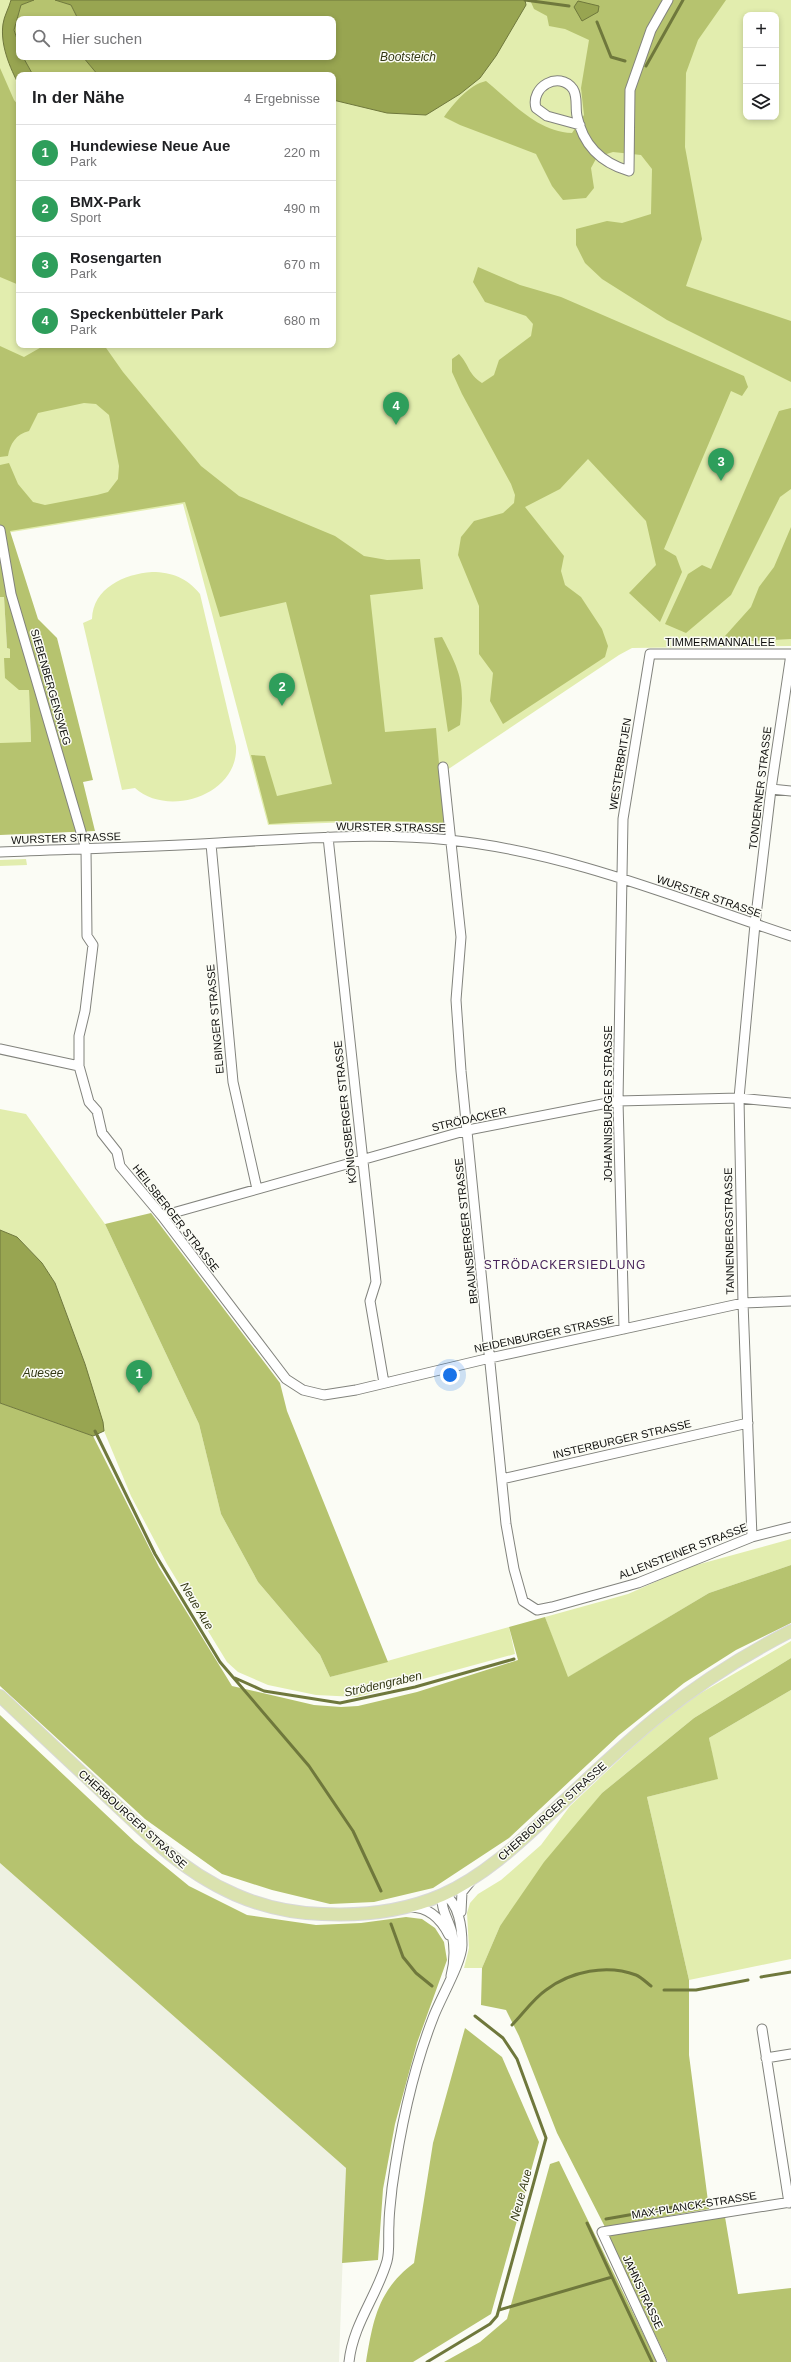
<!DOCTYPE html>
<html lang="de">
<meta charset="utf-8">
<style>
:root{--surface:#fff;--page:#f6f6f6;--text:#202124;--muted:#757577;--line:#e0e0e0;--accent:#a056c9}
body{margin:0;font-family:Helvetica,sans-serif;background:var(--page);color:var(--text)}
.controls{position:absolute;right:12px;top:12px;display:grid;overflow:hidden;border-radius:8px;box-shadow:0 2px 6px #0003}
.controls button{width:36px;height:36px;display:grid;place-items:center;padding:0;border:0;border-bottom:1px solid var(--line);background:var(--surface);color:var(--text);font:20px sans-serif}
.you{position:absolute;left:450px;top:1375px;width:14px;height:14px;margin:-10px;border:3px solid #fff;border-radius:50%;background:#1a73e8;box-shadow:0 0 0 6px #1a73e833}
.badge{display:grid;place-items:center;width:26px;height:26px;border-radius:50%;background:var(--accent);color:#fff;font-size:13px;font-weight:700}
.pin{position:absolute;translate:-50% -33px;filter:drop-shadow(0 1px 2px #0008)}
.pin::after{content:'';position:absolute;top:21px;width:14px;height:12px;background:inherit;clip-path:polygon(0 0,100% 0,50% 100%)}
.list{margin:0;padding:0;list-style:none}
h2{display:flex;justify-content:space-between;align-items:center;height:52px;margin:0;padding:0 16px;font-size:17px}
h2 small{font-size:13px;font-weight:400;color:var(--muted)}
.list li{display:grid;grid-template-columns:26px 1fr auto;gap:12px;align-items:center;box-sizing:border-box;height:56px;padding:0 16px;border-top:1px solid var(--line)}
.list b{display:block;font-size:15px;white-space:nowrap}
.list p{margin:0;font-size:13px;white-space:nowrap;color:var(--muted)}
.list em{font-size:13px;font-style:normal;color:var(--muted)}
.icon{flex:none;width:22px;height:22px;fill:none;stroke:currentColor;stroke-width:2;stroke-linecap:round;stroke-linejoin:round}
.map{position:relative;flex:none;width:791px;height:2362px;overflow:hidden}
.search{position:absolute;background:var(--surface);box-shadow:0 2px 6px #0003;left:16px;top:16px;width:320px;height:44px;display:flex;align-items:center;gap:10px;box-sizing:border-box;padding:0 14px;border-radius:8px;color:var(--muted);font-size:15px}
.panel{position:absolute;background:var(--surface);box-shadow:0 2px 6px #0003;left:16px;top:72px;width:320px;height:276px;border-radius:8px}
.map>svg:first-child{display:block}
.built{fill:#eef1e2}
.green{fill:#e2edae;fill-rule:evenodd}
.forest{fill:#b6c36f}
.water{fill:#98a551;stroke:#6f783c}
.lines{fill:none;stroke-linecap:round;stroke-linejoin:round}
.stream{stroke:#6f783c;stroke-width:3}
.minor-casing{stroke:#82837d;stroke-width:11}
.major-casing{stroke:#d8d8d8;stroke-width:14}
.minor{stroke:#fff;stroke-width:9}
.major{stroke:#dae2ae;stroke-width:12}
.labels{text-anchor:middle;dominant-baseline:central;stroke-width:3;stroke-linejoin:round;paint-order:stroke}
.street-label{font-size:11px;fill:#0e0e0c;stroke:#fbfcf5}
.water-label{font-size:12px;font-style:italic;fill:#333814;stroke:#fbfcf5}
.neighbourhood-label{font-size:12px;letter-spacing:1px;fill:#48245b;stroke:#fbfcf5}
</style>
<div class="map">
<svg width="791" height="2362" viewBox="0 0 791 2362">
<rect width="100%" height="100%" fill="#fbfcf5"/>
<path class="built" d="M0 1863 346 2168 339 2362H0Z"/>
<path class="green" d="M0 0H791V646L632 648 619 655 447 770 452 825 383 821 268 825 183 504 0 534ZM746 15H776V117H746ZM19 19H333V57H19ZM19 75H333V345H19Z
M152 572C172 572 187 578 200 594L236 746C239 795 168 818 135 788L122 790 83 623 92 619C93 588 124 574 152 572Z
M0 597H4L7 648 10 649V658H4L29 690 31 742 0 808Z
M26 859 27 865 0 866V860Z
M0 1109 26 1114 105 1224 199 1424 221 1514 258 1582 320 1655 330 1677 509 1627 515 1654 357 1697 316 1695 268 1685 238 1672 227 1662 167 1564 131 1496 104 1431 85 1364 55 1283 42 1263 17 1237 0 1230Z
M791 1539V1565L709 1593 567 1678 545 1617 628 1594 689 1567Z
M791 1641V1658L694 1718 602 1793 500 1926 482 1968H464L469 1948 467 1913 470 1903 478 1894 501 1880 541 1845 570 1806 656 1725 692 1698Z
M791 1690V1959L689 1980 647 1797 717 1779 709 1738Z"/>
<path class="forest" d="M34 0H55L71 5 78 19H19V45L14 30 21 5Z
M530 0H726L698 40 686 73 685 147 702 239 686 286 791 321V382L667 320 602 279 585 263 576 245V229L607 221 622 223 651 214 652 169 641 155 613 152 597 157 591 168 594 188 586 198 563 200 552 186 536 154 460 125 444 117C454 103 469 85 486 81 512 102 537 132 572 133L584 115 581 88 589 40 565 29 549 26 547 16 534 9Z
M23 57H83L98 75H33Z
M0 68 14 100 19 106V285L0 277Z
M478 267 520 285 561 297 744 376 748 387 742 396 731 391 664 549 676 556 682 572 660 622 629 593 656 565 646 521 588 459 560 489 525 507 564 556 561 571 565 585 581 597 602 629 608 646 605 657 503 724 490 701 493 673 479 654V606L458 555 461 537 474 521 503 513 514 503 515 495 511 484 462 394 452 372V359L459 354C470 366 467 373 482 383L494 375 499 360 531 336 533 324 526 316 485 302 473 282Z
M45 345H104L123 372 201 466 239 496 335 536 364 556 387 560 420 559 423 589 370 595 385 732 436 728 444 823C385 820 328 820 269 824L251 755 265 756 277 796 332 784 286 602 220 617 185 502 10 531 38 619 57 638 93 780 83 782 95 831 0 835V743L31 742 29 690H19L5 678 4 658H10V649L7 648 4 597H0V465L9 463 18 484 33 502 45 505 97 495 108 492 118 479 119 466 109 415 96 404 84 403 38 413 29 431C16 434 10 444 8 456L0 457V346L24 357Z
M791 408V489L780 497 731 595 686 633 665 624 688 574 702 565 711 569 779 411Z
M791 527V639L732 642 725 636 751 607 759 587 774 567Z
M442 637C461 673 465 684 460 725L448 732 434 638Z
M151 1213 280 1383 287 1411 388 1662 330 1677 320 1655 258 1582 221 1514 199 1424 105 1224Z
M0 1403 93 1436 159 1567 232 1686 314 1705 341 1707 358 1706 417 1692 518 1660 509 1627 545 1617 568 1677 709 1593 791 1565V1623L736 1650 684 1683 619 1735 509 1838 433 1888 374 1902 330 1904 272 1890 222 1874 145 1819 0 1686Z
M791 1658V1690L709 1738 718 1779 647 1797 689 1980V2055L709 2209 605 2227 557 2133 519 2036 506 2010 481 2005 482 1968 500 1926 544 1862 602 1793 694 1718Z
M0 1715 135 1842 189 1886 247 1915 316 1925 361 1923 406 1917 422 1919 435 1928 444 1942 447 1960 417 2043 395 2124 383 2189 378 2260 342 2263 346 2168 0 1863Z
M465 2028 502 2057 539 2142 491 2314 413 2362H366C373 2320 378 2290 414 2263L433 2143Z
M559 2161 657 2362H444L480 2342 507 2319 550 2164Z
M725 2217 738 2294 791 2288V2362H668L608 2235Z"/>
<path class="water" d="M11 0H34L21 5 14 30 19 45V57H23L33 75H19V85C10 68 0 45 3 24 4 16 9 8 11 0Z
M55 0H525L526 5 496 56 480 78 460 94 426 115 387 113 333 100V75H98L83 57H333V19H78L71 5Z
M578 1 599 6 598 12 582 21 574 7Z
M0 1230 17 1237 42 1263 55 1283 85 1364 103 1422 104 1431 93 1436 0 1403Z"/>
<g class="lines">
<path class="stream" d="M525 0 569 6
M597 22 611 57 625 61
M646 66 683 0
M95 1431 155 1554 220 1662 309 1766 353 1831 381 1891
M235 1678 264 1691 340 1703 415 1687 514 1659
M391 1924 403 1957 416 1973 432 1986
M761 1977 791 1972
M664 1990H696L748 1980
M512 2025C523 2014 533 1999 546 1990 571 1971 607 1964 636 1975 641 1977 647 1983 651 1986
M690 2204 705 2202
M606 2219 680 2206
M612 2277 652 2362
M499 2310 612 2277 587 2223
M427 2362 490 2324 497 2316 546 2138 517 2059 503 2038 475 2016"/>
<defs>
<path id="minor" d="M580 125 547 116 536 108C530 87 559 70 573 89 578 97 575 107 577 116 583 145 602 163 629 171L630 90 651 30 668 0
M0 530 11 594 86 849 87 936 93 945 85 1011 79 1036V1066L89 1102 97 1111 102 1133 117 1152 120 1166 162 1216 286 1379 303 1390 324 1395 356 1390 490 1358 743 1303 791 1301
M443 767 461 937 456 1000 461 1071 506 1524 514 1569 523 1601 537 1610 552 1607 638 1583 752 1537 791 1527
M771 789 791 791
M328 837 376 1282 370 1301 384 1383
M211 844 233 1082 257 1189
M0 852C73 849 146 847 218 843 295 839 373 832 449 840 567 852 679 899 791 936
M0 1049 79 1066
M162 1216 468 1130 618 1101 739 1098 791 1103
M624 1329 618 1101 623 819 650 654H791
M502 1479 748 1423
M752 1537 743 1303 739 1098 755 924 771 789 791 654
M410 1907C429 1907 441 1919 449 1935
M461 1912 462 1892 470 1882
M762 2029 789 2203
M766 2058 791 2054
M349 2362C353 2324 377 2296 387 2261 390 2250 388 2236 389 2224 389 2212 391 2200 392 2188 400 2130 412 2072 433 2018 440 1999 462 1962 462 1945 462 1928 459 1902 443 1894 439 1907 449 1920 452 1933 455 1948 455 1961 451 1976
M662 2362 602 2232 791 2202"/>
<path id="major" d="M0 1696 161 1847C208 1887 259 1912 322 1914 362 1916 405 1911 442 1895 489 1874 526 1836 563 1802 594 1773 626 1742 660 1715 701 1682 744 1655 791 1631"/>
</defs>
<use href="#minor" class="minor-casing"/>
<use href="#major" class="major-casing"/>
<use href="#minor" class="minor"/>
<use href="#major" class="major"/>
</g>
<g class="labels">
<g class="street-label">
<text x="720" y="642">TIMMERMANNALLEE</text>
<text transform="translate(51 687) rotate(74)">SIEBENBERGENSWEG</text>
<text transform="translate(620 764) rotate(-81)">WESTERBRITJEN</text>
<text transform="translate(760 788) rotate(-83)">TONDERNER STRASSE</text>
<text transform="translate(391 827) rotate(1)">WURSTER STRASSE</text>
<text transform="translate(66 838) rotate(-2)">WURSTER STRASSE</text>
<text transform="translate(709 896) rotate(19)">WURSTER STRASSE</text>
<text transform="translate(215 1019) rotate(-95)">ELBINGER STRASSE</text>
<text transform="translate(608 1104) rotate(-90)">JOHANNISBURGER STRASSE</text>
<text transform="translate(345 1112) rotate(-96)">KÖNIGSBERGER STRASSE</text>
<text transform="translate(469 1119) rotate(-13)">STRÖDACKER</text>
<text transform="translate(176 1218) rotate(52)">HEILSBERGER STRASSE</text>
<text transform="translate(466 1231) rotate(-96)">BRAUNSBERGER STRASSE</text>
<text transform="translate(729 1231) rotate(-91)">TANNENBERGSTRASSE</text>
<text transform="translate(544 1334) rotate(-12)">NEIDENBURGER STRASSE</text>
<text transform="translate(622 1439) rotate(-13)">INSTERBURGER STRASSE</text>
<text transform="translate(683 1551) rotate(-21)">ALLENSTEINER STRASSE</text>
<text transform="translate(552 1811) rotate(-42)">CHERBOURGER STRASSE</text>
<text transform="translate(133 1819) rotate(42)">CHERBOURGER STRASSE</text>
<text transform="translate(694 2205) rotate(-9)">MAX-PLANCK-STRASSE</text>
<text transform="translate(643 2292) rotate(65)">JAHNSTRASSE</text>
</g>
<g class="water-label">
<text x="408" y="57">Bootsteich</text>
<text x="43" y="1373">Auesee</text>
<text transform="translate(197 1606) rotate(59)">Neue Aue</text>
<text transform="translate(383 1684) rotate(-13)">Strödengraben</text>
<text transform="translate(521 2195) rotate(-75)">Neue Aue</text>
</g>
<g class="neighbourhood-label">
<text x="565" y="1265">STRÖDACKERSIEDLUNG</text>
</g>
</g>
</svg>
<div class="controls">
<button>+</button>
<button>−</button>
<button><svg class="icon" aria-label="layers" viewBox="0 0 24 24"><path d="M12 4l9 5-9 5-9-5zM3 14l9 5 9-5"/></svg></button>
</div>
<div class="you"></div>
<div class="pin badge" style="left:139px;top:1393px;background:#2e9e5b">1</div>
<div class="pin badge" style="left:282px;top:706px;background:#2e9e5b">2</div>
<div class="pin badge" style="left:721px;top:481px;background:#2e9e5b">3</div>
<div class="pin badge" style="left:396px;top:425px;background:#2e9e5b">4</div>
<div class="search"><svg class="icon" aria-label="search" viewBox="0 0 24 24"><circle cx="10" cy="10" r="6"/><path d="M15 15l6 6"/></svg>Hier suchen</div>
<section class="panel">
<h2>In der Nähe<small>4 Ergebnisse</small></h2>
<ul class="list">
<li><span class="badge" style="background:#2e9e5b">1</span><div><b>Hundewiese Neue Aue</b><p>Park</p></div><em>220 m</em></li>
<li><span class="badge" style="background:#2e9e5b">2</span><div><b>BMX-Park</b><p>Sport</p></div><em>490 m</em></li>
<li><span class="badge" style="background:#2e9e5b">3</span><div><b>Rosengarten</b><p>Park</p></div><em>670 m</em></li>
<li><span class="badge" style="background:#2e9e5b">4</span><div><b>Speckenbütteler Park</b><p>Park</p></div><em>680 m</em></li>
</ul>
</section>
</div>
